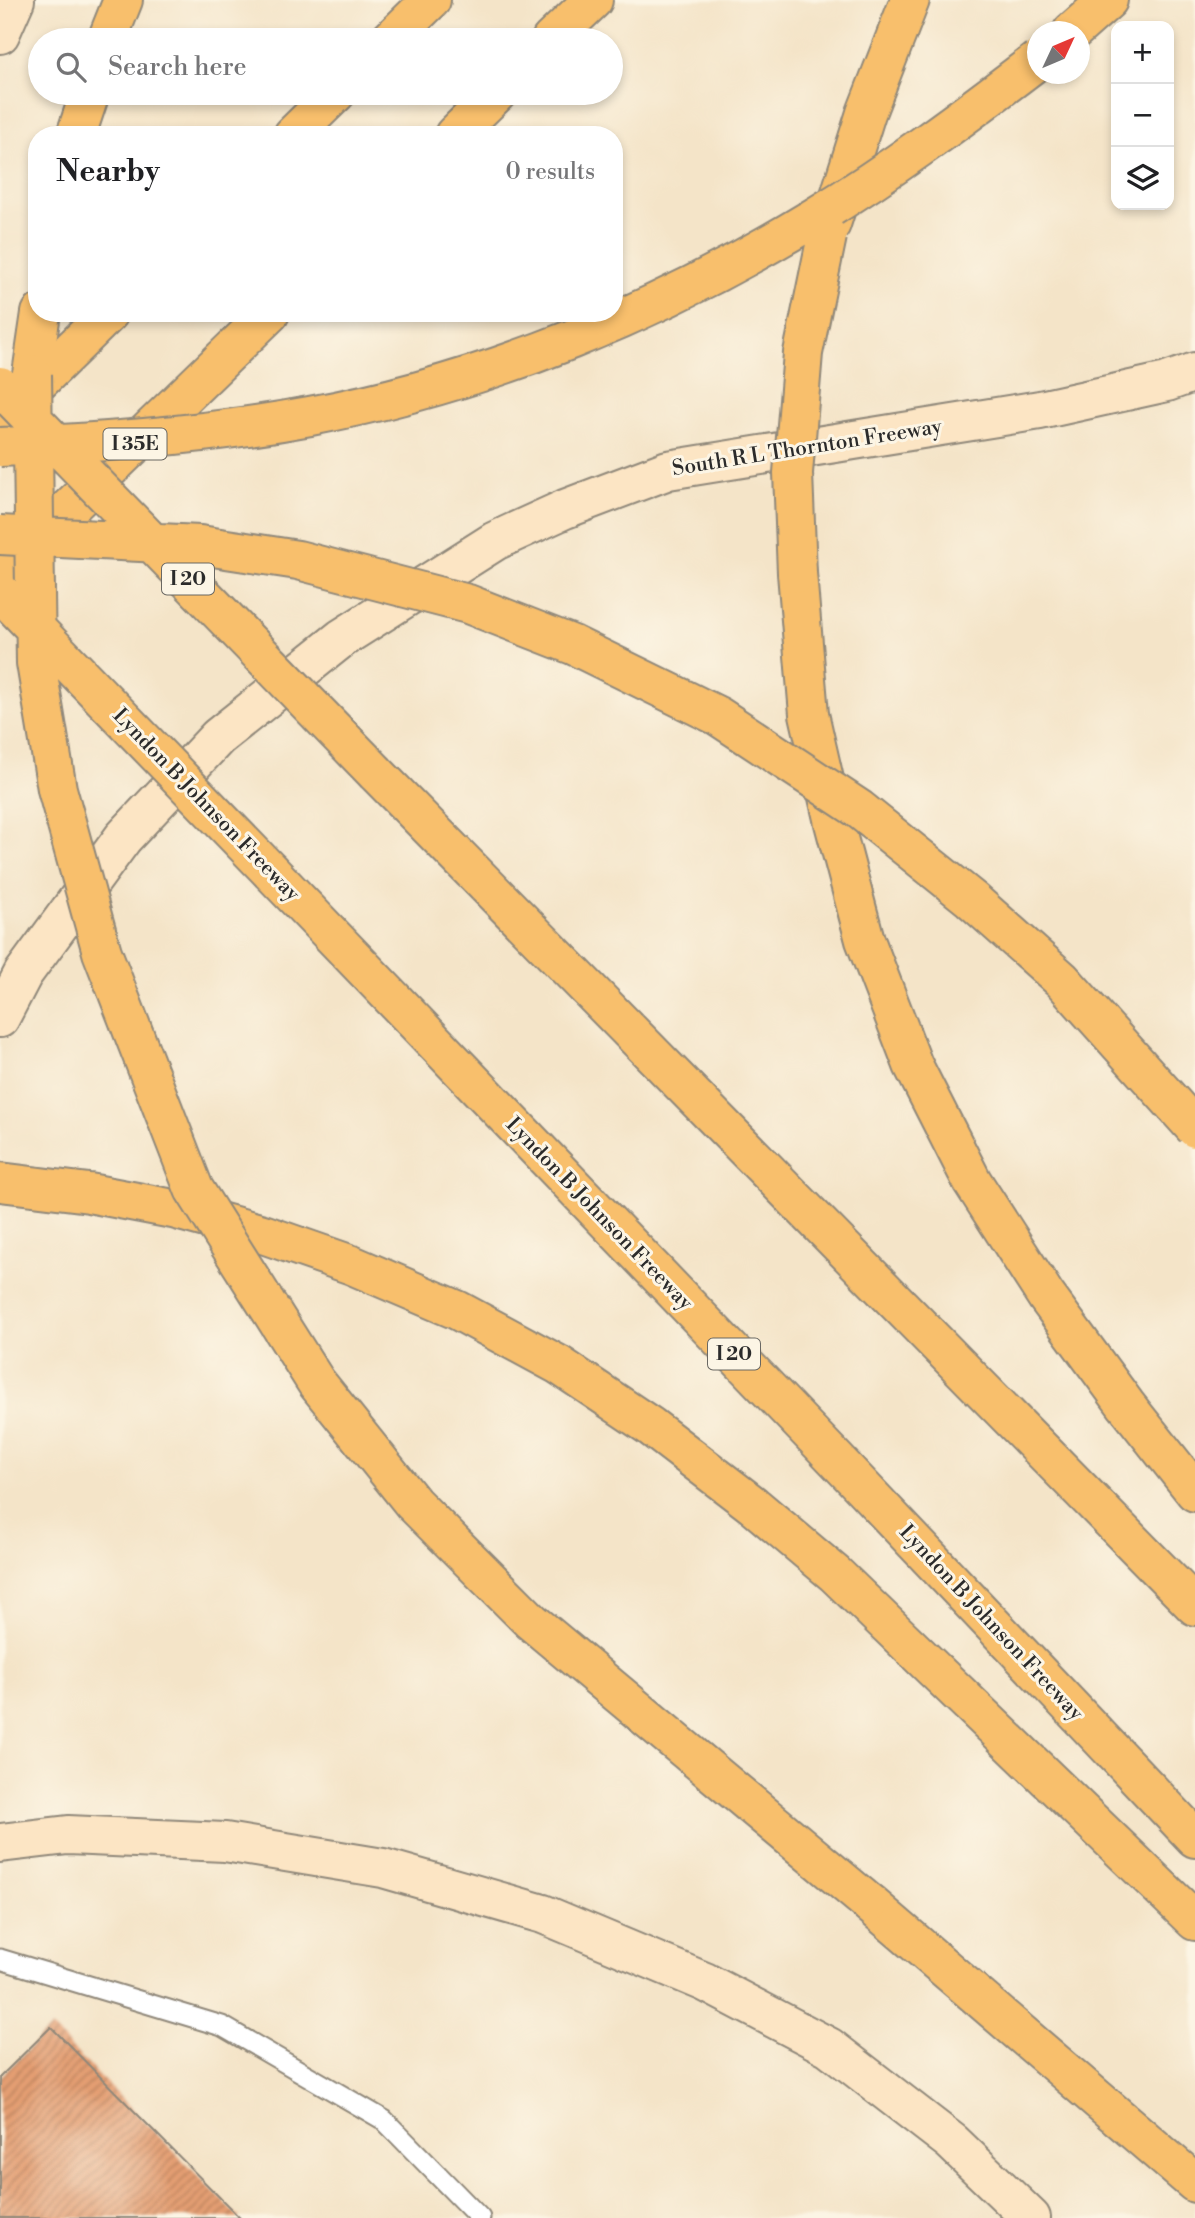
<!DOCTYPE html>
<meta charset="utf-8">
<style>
:root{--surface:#fff;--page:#f2f2f2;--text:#202124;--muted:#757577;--line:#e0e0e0}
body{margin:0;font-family:"Libre Bodoni",serif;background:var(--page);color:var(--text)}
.controls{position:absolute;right:21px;top:21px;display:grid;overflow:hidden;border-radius:14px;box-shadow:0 4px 10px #0003}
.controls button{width:63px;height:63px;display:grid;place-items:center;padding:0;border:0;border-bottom:2px solid var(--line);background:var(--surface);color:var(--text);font:35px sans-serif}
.compass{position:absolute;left:1027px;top:21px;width:63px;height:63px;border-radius:50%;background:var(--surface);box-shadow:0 4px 10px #0003;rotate:46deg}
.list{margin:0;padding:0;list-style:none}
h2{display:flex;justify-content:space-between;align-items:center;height:91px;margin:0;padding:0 28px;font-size:30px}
h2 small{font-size:23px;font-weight:400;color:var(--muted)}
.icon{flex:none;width:38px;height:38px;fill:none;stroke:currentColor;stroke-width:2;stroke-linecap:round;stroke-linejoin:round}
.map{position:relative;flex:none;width:1195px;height:2218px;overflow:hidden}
.search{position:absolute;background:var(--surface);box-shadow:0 4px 10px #0003;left:28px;top:28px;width:595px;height:77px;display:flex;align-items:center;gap:18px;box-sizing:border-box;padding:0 24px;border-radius:38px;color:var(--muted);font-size:26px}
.panel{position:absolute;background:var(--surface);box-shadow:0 4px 10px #0003;left:28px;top:126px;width:595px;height:196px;border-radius:28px}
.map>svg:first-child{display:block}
.building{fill:url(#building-hatch)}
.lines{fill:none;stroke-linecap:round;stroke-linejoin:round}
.lane-casing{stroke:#90887a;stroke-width:23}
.secondary-casing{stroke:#90887a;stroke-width:42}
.highway-casing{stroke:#90887a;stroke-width:42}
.lane{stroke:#fff;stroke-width:19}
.secondary{stroke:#fce5c4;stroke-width:38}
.highway{stroke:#f8bf6c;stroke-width:38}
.highway-bridge-casing{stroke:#90887a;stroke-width:42;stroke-linecap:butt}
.highway-bridge{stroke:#f8bf6c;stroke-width:38}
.labels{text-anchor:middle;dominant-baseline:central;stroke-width:6;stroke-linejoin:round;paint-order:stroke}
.shield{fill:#fcf5e5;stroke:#6a6863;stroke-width:2}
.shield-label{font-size:19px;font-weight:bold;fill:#2b2b2b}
.street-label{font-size:21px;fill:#2b2b2b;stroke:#fcf5e5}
</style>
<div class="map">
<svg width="1195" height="2218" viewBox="0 0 1195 2218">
<defs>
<pattern id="building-hatch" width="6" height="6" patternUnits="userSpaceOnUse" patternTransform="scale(1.75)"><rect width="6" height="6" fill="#e49e72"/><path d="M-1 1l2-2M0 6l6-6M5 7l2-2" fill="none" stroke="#b9815e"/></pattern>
</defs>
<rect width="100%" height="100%" fill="#fcf5e5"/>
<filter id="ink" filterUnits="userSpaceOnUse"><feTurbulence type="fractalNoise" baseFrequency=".0143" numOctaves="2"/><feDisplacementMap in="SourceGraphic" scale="14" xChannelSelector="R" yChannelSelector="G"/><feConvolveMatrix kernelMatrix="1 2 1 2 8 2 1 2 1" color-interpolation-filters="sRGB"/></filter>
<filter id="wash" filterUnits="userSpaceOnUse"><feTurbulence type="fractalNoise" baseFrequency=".00686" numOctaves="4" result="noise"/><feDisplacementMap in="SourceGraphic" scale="28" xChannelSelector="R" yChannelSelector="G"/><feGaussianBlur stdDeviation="1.57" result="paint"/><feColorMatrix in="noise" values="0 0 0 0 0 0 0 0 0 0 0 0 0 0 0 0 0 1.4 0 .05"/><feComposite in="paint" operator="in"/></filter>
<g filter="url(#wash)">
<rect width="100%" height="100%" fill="#f4e4c8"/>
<g id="blocks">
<path class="building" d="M51 2027 240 2218H0V2077Z"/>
</g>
</g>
<g filter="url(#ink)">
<use href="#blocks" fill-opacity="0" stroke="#90887a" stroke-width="2"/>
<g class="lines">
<defs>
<path id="lane" d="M0 1959 222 2026 384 2120 480 2218"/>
<path id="secondary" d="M0 34 15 0
M0 1018 23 974 123 838 218 737 342 638 495 541 565 509 668 470 1040 410 1167 382 1195 372
M0 1843 68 1835 225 1842 383 1868 543 1914 705 1982 829 2047 952 2142 1031 2218"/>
<path id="highway" d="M1072 32 1108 0
M107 40 123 0
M390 40 431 0
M551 40 593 0
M76 135 90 93
M293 135 336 93
M454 135 497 93
M831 224 866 113 910 0
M32 374 41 313
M0 420 109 313
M797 573 809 714 834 823 865 940 913 1065 972 1181 1046 1296 1126 1405 1195 1492
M0 575 270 313
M376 773 1195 1606
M271 872 848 1472 1195 1838
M0 1182 89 1193 173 1209 263 1234 352 1265 457 1310 559 1365 650 1426 753 1505 835 1574 1195 1921
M869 1903 1195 2183"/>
</defs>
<use href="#lane" class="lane-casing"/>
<use href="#secondary" class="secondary-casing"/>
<use href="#highway" class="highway-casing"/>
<use href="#lane" class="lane"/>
<use href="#secondary" class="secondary"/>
<use href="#highway" class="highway"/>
<defs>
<path id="highway-bridge" d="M32 374 36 663 57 789 102 952 194 1189 316 1382 413 1503 531 1621 869 1903
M0 386 376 773
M0 447C104 443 208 435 310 416 488 383 661 311 815 217 892 170 966 115 1038 60
M0 535 200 545 298 560 468 604 573 645 718 716 859 809 971 899 1062 980 1195 1128
M797 573 793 473 803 353 827 236
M0 592 271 872"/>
</defs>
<use href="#highway-bridge" class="highway-bridge-casing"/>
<use href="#highway-bridge" class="highway-bridge"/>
</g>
</g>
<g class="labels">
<g class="shield">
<rect x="103.5" y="428.5" width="63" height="31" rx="5"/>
<rect x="162" y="563.5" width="52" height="31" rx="5"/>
<rect x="708" y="1338.5" width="52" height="31" rx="5"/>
</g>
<g class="shield-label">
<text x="135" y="444">I 35E</text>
<text x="188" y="579">I 20</text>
<text x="734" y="1354">I 20</text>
</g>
<g class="street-label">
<text transform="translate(807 448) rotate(-9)">South R L Thornton Freeway</text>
<text transform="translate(206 805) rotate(46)">Lyndon B Johnson Freeway</text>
<text transform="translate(599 1214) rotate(46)">Lyndon B Johnson Freeway</text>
<text transform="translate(991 1623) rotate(47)">Lyndon B Johnson Freeway</text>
</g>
</g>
</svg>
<div class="controls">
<button>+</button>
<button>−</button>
<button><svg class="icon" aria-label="layers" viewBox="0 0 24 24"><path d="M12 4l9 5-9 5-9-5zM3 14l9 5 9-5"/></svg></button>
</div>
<svg class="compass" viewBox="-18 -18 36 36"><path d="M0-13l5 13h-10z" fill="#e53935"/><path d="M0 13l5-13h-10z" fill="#757577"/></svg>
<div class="search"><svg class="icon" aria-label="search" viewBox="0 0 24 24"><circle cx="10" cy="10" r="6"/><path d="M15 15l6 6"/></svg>Search here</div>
<section class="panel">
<h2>Nearby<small>0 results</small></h2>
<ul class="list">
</ul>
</section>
</div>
